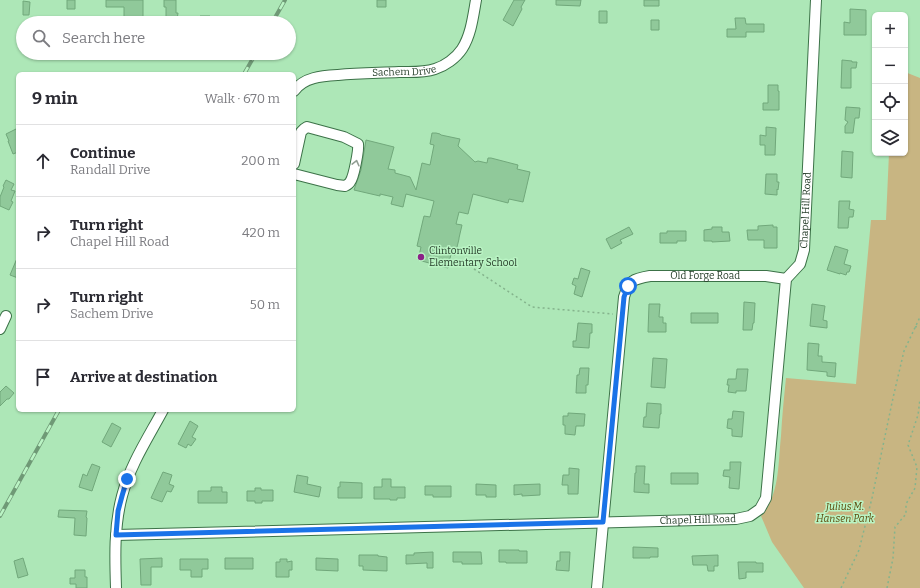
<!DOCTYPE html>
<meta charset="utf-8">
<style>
:root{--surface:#fff;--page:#f7f7f7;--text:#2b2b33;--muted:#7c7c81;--line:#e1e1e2}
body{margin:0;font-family:Bitter,serif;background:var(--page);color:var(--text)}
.controls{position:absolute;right:12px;top:12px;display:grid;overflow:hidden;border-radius:6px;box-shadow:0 1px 3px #0004}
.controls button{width:36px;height:36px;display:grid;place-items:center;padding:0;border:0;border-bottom:1px solid var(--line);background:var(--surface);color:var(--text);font:20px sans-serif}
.stop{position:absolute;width:12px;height:12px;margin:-9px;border:3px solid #1a73e8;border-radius:50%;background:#fff}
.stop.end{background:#1a73e8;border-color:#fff;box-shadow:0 1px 4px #0008}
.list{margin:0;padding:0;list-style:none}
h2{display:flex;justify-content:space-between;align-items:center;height:52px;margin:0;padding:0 16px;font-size:17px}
h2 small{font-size:13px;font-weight:400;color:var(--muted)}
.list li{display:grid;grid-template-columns:26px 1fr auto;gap:12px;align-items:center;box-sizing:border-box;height:72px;padding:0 16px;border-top:1px solid var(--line)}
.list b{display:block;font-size:15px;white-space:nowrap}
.list p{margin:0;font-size:13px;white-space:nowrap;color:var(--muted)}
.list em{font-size:13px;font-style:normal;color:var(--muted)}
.icon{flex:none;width:22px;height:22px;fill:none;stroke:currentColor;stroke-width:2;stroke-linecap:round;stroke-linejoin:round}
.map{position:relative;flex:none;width:920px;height:588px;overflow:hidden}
.search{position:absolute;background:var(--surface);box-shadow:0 1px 3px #0004;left:16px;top:16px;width:280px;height:44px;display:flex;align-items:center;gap:10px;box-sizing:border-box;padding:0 14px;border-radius:22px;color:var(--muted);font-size:15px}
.panel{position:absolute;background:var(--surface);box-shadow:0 1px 3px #0004;left:16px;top:72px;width:280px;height:340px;border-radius:6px}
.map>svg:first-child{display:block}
.green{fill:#c8b582}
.building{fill:#90c99a;stroke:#71a87b}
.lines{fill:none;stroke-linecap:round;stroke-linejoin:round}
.minor-casing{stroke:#3c7248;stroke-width:12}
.path{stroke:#84b38c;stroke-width:1.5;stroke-dasharray:2 3;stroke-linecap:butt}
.minor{stroke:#fff;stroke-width:10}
.rail-casing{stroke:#6f9976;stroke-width:4}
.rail{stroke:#baf4c4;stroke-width:2.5;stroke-dasharray:8;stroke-linecap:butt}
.oneway{stroke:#929e94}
.route{stroke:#1a73e8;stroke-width:5}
.poi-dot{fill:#8b2287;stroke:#baf4c4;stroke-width:1.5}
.labels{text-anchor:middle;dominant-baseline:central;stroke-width:3;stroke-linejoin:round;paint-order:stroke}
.street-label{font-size:10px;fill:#263d2a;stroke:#baf4c4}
.poi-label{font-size:10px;fill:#263d2a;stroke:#baf4c4;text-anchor:start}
.park-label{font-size:10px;font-style:italic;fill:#5d490c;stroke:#baf4c4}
</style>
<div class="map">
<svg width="920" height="588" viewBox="0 0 920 588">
<rect width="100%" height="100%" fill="#ade7b7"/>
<path class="green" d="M905 72 920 78V588H804L772 542 761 516C780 495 778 463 781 436 782 417 784 397 786 378L856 384 871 220H886L889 153H905Z"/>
<path class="building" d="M67 0H75V9H67Z
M106 0H143V20H134V23H124V7H106Z
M164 0H176V13H178L177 20H166V7H164Z
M377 0H386V7H377Z
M514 0H525L521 7 522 9 513 26 503 20Z
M556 0H581L580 6 556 5Z
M644 0H659V6H644Z
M23 1 30 2 29 15H23Z
M850 9 866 10V35H844V22L850 23Z
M599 11H607V23H599Z
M200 16H210V23H200Z
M735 18H745L746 24H764V32H746V37H727V29H736Z
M651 20H659V30H651Z
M842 60 852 61V62H857L856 68H851V88H841Z
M768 85H778V91H779V110H763V103H768Z
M846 107 860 108 859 118H855L853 133H845V126L848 122 845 120Z
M766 127 776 128 775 155H765V145H760V135L766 136Z
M18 128V152L13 154 8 141H9L6 134Z
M432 133H436L440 134 441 135 460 139 458 146 475 162 478 161 487 163 488 158H491L518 165 517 169 530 172 523 202 509 199 508 203 473 194 468 214 459 212 456 224 462 225 459 238V239L455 255 451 254 448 268 418 260 421 247 417 246 423 220 424 216 430 217 434 201 406 194 403 207 391 204 393 197 380 194V196L354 190 361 170 366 140 394 147 388 169 395 170V173L410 177 416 190 422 163 430 165 434 145 430 144Z
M842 151 853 152 852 178 841 177Z
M766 174H777V182H779L778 190 777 189V195L765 194Z
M6 180 14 184 11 190 15 191 11 201 13 202 9 210 0 206V197L4 187 3 186Z
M839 201H850L849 209 854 210 853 217H849L848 228H838Z
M773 225V227H777V248H764V240H748L747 230H758V226Z
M629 227 633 234 620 240 622 243 611 249 606 239Z
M712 227H722V232H729L730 241 712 242V241H704V230L712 229Z
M667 231H686V241H677V243H660V233H667Z
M835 246 848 250 844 264 851 266 849 272H847L846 275 840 273V274L827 270Z
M18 256V278L10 275Z
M581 268 590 271 582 297 574 294 576 286 572 284 574 278 578 279Z
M744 302 755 303 754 323H753L752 330H743Z
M649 304H660L659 317H663V323H666V332H648Z
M812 304 825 306 823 320 827 321V328L810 326Z
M691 313H718V323H691Z
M578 323 592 324V333H590L589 348 573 347V341H576Z
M808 343 819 344 818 356H822V362L836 363 835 377 827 376V372L807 370Z
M653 358 667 359 665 388 651 387Z
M580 368H589L588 385H586V393H576L577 375H579Z
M737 369H748L746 391H736V393L728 392 729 385H727L728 379H736Z
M6 386 14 393 9 399H7L0 406V392Z
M647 403 661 404V414H660L659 428 643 427 644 417H646Z
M733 411 744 412 742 437 732 436V429L727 428 728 419H732Z
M568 413 585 414 584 426H576L575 435 565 434V425H563V416H568Z
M190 421 198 426 192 437 196 439 191 446 188 444 186 448 178 444Z
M112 423 121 428 111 447 102 442Z
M730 462H741L739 489 729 488 730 477 723 476 724 470H730Z
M92 464 100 467 92 491 79 487 83 474 87 476 88 473Z
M636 466H645L644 484H649V493L634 492 635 473H636Z
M569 468 579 469 578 494H568V485H562L563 475H569Z
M163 472 172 475 169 484 174 486 171 492 167 491 162 502 151 498Z
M671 473H698V484H671Z
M297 475 308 477 307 484 321 487 319 497 294 492Z
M382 479H391V487H405V498H397V500H390V499H374V487H382Z
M340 482 362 483V498H338V487H340Z
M476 484 496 485V497H486V495H476Z
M540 484V495L522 496V494L514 495V485Z
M425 486H451V497H433V495H425Z
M211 487H222V492H227V503H198V491H211Z
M255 488H261V490H273V501H262V503H255V501H247V491H255Z
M59 510 87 511 86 517 87 518 86 536 74 535 75 518 58 517Z
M633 547 658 548V557H650V558H633Z
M499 550H519V551H527V563H506V562H499Z
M433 552V568H427V563L406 564V555H414V553Z
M453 552H481L482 564H462V562H453Z
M560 552H570L569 571 556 570 557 561H560Z
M359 555H378V556L387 557V571L363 570V566H359Z
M718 555V566H714V571H708L707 565H693L692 556Z
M23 558 28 575 18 578 14 561Z
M162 558V567H151V585H141L140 559Z
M225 558H253V569H225Z
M316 558 338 559V571L316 570Z
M180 559H208V569H202V577H191V570H180Z
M280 559H287V562L292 561V570H289V577H276V562H280Z
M738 562H756V563H763V572H746V578L739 579Z
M75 570H85V577H87V588H76V584H70V578H75Z"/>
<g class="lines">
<defs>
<g id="minor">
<path id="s1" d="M294 91C304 77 322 76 338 75 358 73 378 73 399 72 411 72 423 73 435 69 445 66 456 58 462 49 471 35 473 17 476 0"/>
<path d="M294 164 301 132 304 129 307 127 344 137 358 144C359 149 354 177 350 182 349 184 347 185 345 186L337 185 294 174"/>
<path d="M0 329 6 316"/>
<path id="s2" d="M116 535 736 519 750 516 760 509 766 498 786 279 800 264 804 250 816 0"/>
<path d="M116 588C115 557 114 526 122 496 130 465 148 438 163 410"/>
<path id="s3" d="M597 588 624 297C629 280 633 279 650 276H766L786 279"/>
</g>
</defs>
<use href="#minor" class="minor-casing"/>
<path class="path" d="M462 260 474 269 532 307 613 314
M915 327 920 326
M841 588 859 550 872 498 893 398 904 351 920 317
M887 588 893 558 895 527 906 514V504L915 488 917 467 908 445 918 415 920 399"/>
<use href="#minor" class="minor"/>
<defs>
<path id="rail" d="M272 23 285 0
M244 74 256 53
M0 516 59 410"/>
</defs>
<use href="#rail" class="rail-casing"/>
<use href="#rail" class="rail"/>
</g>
<defs><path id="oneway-chevron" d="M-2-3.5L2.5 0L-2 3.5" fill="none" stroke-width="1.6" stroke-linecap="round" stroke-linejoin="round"/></defs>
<use class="oneway" href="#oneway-chevron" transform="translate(356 163) rotate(-76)"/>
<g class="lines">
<path class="route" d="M127 479 122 496 118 511 116 535 603 522 624 297 628 286"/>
</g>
<circle class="poi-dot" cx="421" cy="257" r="4"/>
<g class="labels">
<g class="street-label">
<text stroke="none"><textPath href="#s1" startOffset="115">Sachem Drive</textPath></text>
<text stroke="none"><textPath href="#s2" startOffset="954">Chapel Hill Road</textPath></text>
<text stroke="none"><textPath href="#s3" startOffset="384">Old Forge Road</textPath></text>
<text stroke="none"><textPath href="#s2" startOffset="582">Chapel Hill Road</textPath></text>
</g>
<g class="poi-label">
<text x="429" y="251">Clintonville<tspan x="429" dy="12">Elementary School</tspan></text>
</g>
<g class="park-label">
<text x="845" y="507">Julius M.<tspan x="845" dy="12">Hansen Park</tspan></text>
</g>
</g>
</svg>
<div class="controls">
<button>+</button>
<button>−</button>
<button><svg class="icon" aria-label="locate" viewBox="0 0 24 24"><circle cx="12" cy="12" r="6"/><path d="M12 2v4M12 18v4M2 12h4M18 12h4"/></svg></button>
<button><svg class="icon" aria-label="layers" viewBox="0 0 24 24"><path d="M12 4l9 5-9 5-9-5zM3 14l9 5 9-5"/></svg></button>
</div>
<div class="stop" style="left:628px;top:286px"></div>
<div class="stop end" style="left:127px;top:479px"></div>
<div class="search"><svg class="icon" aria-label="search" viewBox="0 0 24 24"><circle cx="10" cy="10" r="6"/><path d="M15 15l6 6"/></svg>Search here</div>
<section class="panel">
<h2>9 min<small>Walk · 670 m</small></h2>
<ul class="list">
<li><svg class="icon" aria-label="ahead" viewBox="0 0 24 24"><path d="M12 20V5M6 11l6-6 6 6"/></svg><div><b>Continue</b><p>Randall Drive</p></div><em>200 m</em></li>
<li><svg class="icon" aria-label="right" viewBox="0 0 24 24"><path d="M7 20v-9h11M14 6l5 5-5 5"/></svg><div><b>Turn right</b><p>Chapel Hill Road</p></div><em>420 m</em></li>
<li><svg class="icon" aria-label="right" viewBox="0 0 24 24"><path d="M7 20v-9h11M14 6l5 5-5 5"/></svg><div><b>Turn right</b><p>Sachem Drive</p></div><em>50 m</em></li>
<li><svg class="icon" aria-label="arrive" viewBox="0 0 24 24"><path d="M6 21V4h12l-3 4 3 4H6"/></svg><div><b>Arrive at destination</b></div></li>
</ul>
</section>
</div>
